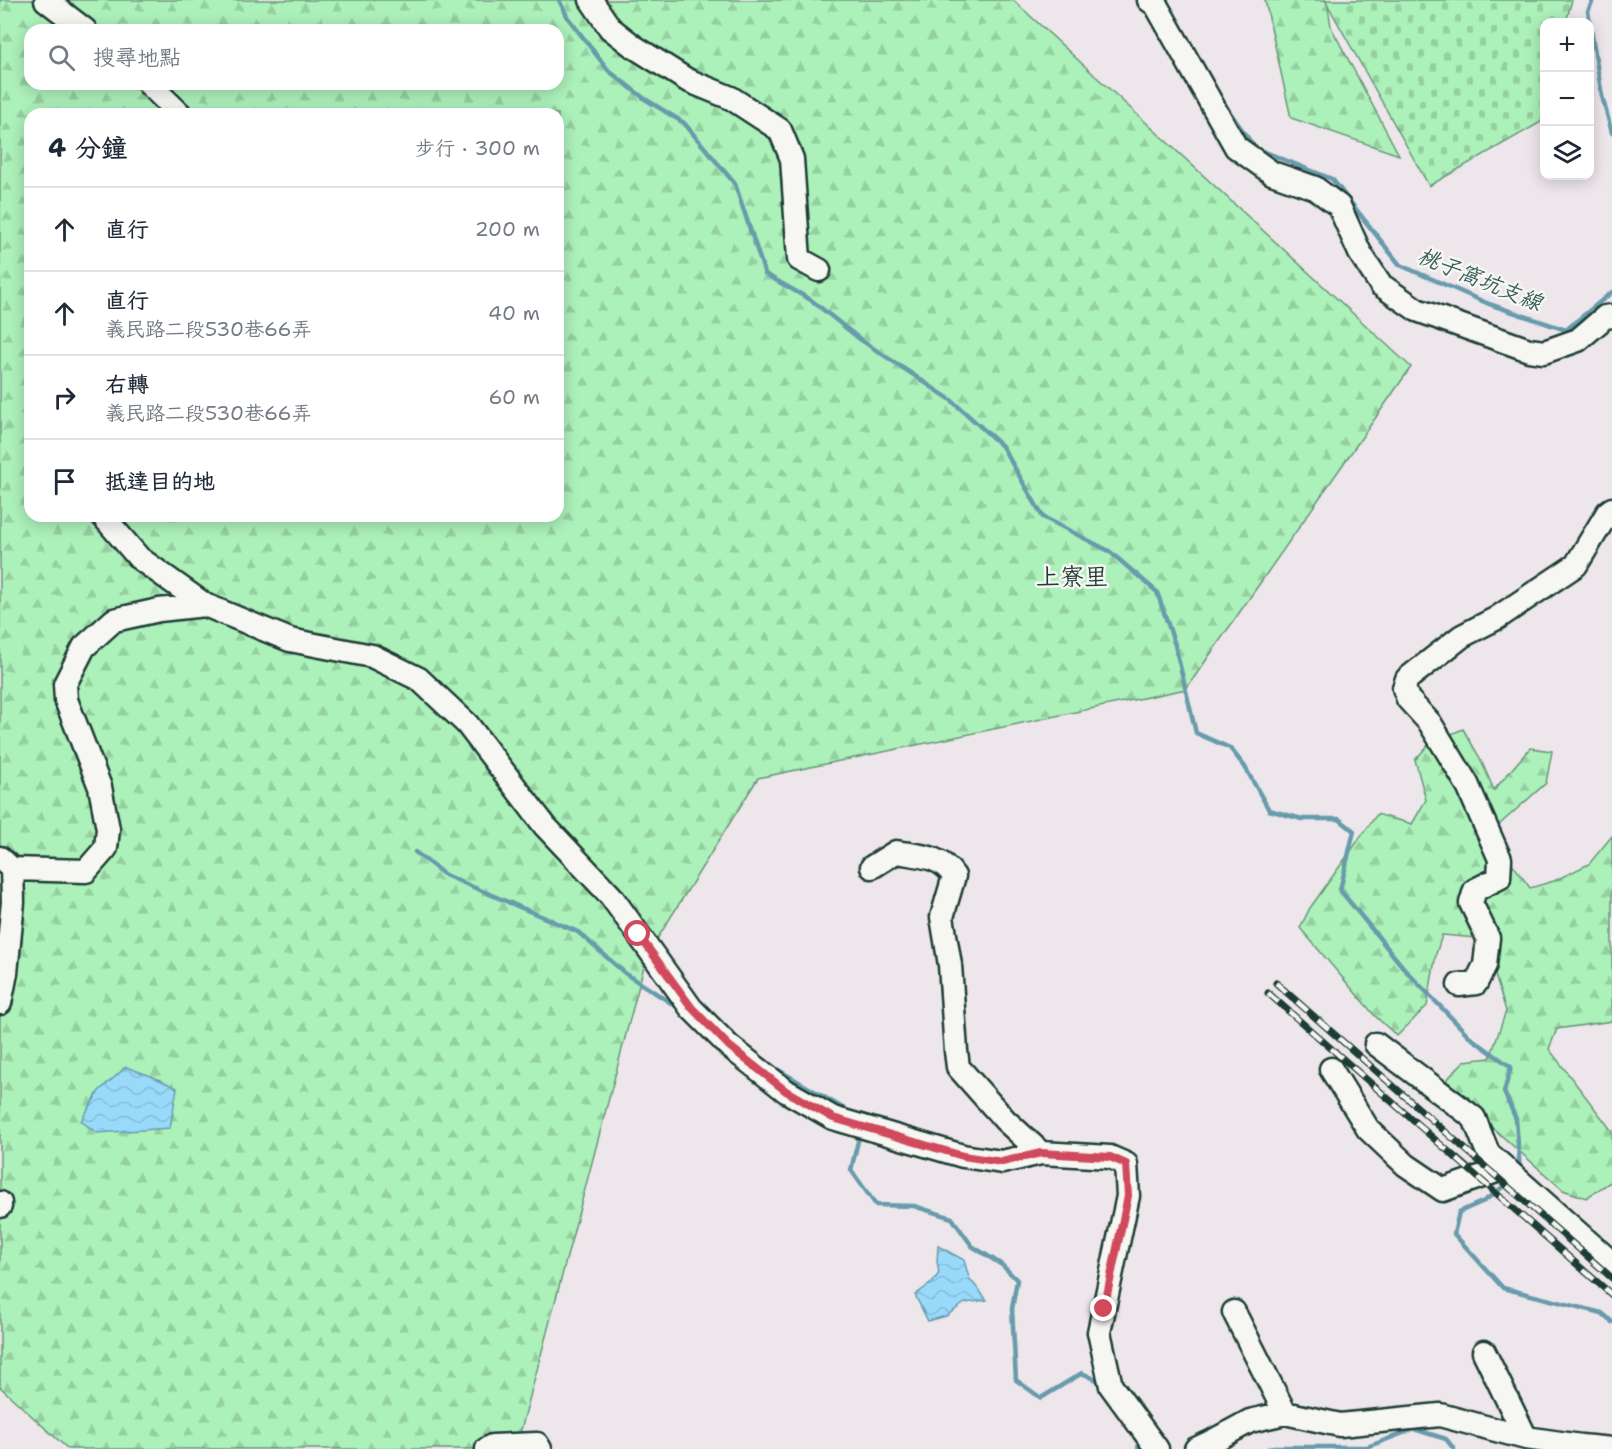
<!DOCTYPE html>
<html lang="zh-TW">
<meta charset="utf-8">
<style>
:root{--surface:#fff;--page:#f6f6f7;--text:#1f2937;--muted:#747a83;--line:#e0e1e3}
body{margin:0;font-family:"Shantell Sans","LXGW WenKai TC",sans-serif;background:var(--page);color:var(--text)}
.controls{position:absolute;right:18px;top:18px;display:grid;overflow:hidden;border-radius:12px;box-shadow:0 3px 15px #0003}
.controls button{width:54px;height:54px;display:grid;place-items:center;padding:0;border:0;border-bottom:2px solid var(--line);background:var(--surface);color:var(--text);font:30px sans-serif}
.stop{position:absolute;width:18px;height:18px;margin:-14px;border:4px solid #d1495b;border-radius:50%;background:#fff}
.stop.end{background:#d1495b;border-color:#fff;box-shadow:0 2px 6px #0008}
.list{margin:0;padding:0;list-style:none}
h2{display:flex;justify-content:space-between;align-items:center;height:78px;margin:0;padding:0 24px;font-size:26px}
h2 small{font-size:20px;font-weight:400;color:var(--muted)}
.list li{display:grid;grid-template-columns:39px 1fr auto;gap:18px;align-items:center;box-sizing:border-box;height:84px;padding:0 24px;border-top:2px solid var(--line)}
.list b{display:block;font-size:22px;white-space:nowrap}
.list p{margin:0;font-size:20px;white-space:nowrap;color:var(--muted)}
.list em{font-size:20px;font-style:normal;color:var(--muted)}
.icon{flex:none;width:33px;height:33px;fill:none;stroke:currentColor;stroke-width:2;stroke-linecap:round;stroke-linejoin:round}
.map{position:relative;flex:none;width:1612px;height:1449px;overflow:hidden}
.search{position:absolute;background:var(--surface);box-shadow:0 3px 15px #0003;left:24px;top:24px;width:540px;height:66px;display:flex;align-items:center;gap:15px;box-sizing:border-box;padding:0 21px;border-radius:18px;color:var(--muted);font-size:22px}
.panel{position:absolute;background:var(--surface);box-shadow:0 3px 15px #0003;left:24px;top:108px;width:540px;height:414px;border-radius:18px}
.map>svg:first-child{display:block}
.forest{fill:url(#forest-firs);stroke:#669677;stroke-width:1.5;fill-rule:evenodd}
.cemetery{fill:url(#cemetery-stones);stroke:#669677;stroke-width:1.5}
.water{fill:url(#water-waves);stroke:#689bab;stroke-width:1.5}
.lines{fill:none;stroke-linecap:round;stroke-linejoin:round}
.stream{stroke:#689bab;stroke-width:4.5}
.minor-casing{stroke:#1f3d34;stroke-width:27}
.minor{stroke:#f6f6f2;stroke-width:22}
.rail-casing{stroke:#1f3d34;stroke-width:7}
.rail{stroke:#f6f6f2;stroke-width:4.5;stroke-dasharray:14;stroke-linecap:butt}
.route{stroke:#d1495b;stroke-width:8}
.labels{text-anchor:middle;dominant-baseline:central;stroke-width:5;stroke-linejoin:round;paint-order:stroke}
.water-label{font-size:22px;font-style:italic;fill:#375c5c;stroke:#f6f6f2}
.quarter-label{font-size:24px;fill:#1f3d34;stroke:#f6f6f2}
</style>
<div class="map">
<svg width="1612" height="1449" viewBox="0 0 1612 1449">
<defs>
<pattern id="forest-firs" width="22" height="20" patternUnits="userSpaceOnUse" patternTransform="scale(1.5)"><rect width="22" height="20" fill="#acf0ba"/><path d="M5 1l3.5 6h-7zM16 11l3.5 6h-7z" fill="#94cfa0"/></pattern>
<pattern id="cemetery-stones" width="16" height="16" patternUnits="userSpaceOnUse" patternTransform="scale(1.5)"><rect width="16" height="16" fill="#acf0ba"/><path d="M2 7V4a2 2 0 0 1 4 0v3zM10 15v-3a2 2 0 0 1 4 0v3z" fill="#94cfa0"/></pattern>
<pattern id="water-waves" width="16" height="10" patternUnits="userSpaceOnUse" patternTransform="scale(1.5)"><rect width="16" height="10" fill="#99dafb"/><path d="M0 5q4-4 8 0t8 0" fill="none" stroke="#83bcd8"/></pattern>
</defs>
<rect width="100%" height="100%" fill="#ede6eb"/>
<filter id="ink" filterUnits="userSpaceOnUse"><feTurbulence type="fractalNoise" baseFrequency=".0167" numOctaves="2"/><feDisplacementMap in="SourceGraphic" scale="12" xChannelSelector="R" yChannelSelector="G"/><feConvolveMatrix kernelMatrix="1 2 1 2 8 2 1 2 1" color-interpolation-filters="sRGB"/></filter>
<g filter="url(#ink)">
<path class="forest" d="M0 0H1013L1411 367 1186 689 758 778 647 955 516 1449H68L0 1387ZM30 30H558V84H30ZM30 114H558V516H30Z
M1265 0H1327L1331 27 1399 155 1291 118Z
M1463 729 1480 758 1494 790 1530 748 1552 751 1546 783 1490 833 1530 888 1554 881 1589 864 1612 836V1021L1557 1029 1549 1049 1612 1131V1181L1586 1198 1563 1190 1443 1084 1464 1061 1490 1058 1506 1011 1487 949 1476 938 1442 935 1436 954 1427 1006 1397 1036 1375 1016 1300 928 1310 908 1377 814 1412 824 1426 800 1415 760 1430 743Z"/>
<path class="cemetery" d="M1325 0H1572L1566 22H1544V108L1541 122 1429 186Z"/>
<path class="water" d="M126 1067 151 1076 177 1088 170 1128 97 1133 81 1121 99 1091Z
M938 1246 964 1260 969 1278 987 1300 965 1303 946 1316 928 1321 915 1295 933 1282 939 1273 937 1262Z"/>
<g class="lines">
<path class="stream" d="M559 0 568 18 609 71 645 99 684 123 735 184 765 274 811 300 861 340 951 400 1002 446 1043 517 1109 551 1157 592 1175 645 1196 733 1230 748 1245 767 1269 810 1302 819H1339L1354 831 1340 890 1407 972 1471 1038 1511 1067 1504 1092 1516 1119 1520 1171
M1593 0 1588 11 1602 96 1612 133
M1224 104 1255 148 1332 179 1400 265 1489 304 1566 330 1612 292
M415 852 445 875 578 932 626 974 679 1008
M770 1065 851 1113
M857 1132 859 1137 851 1170 876 1205 914 1206 952 1218 972 1246 1002 1265 1017 1280 1012 1309 1016 1380 1041 1398 1082 1373 1103 1383
M1504 1186 1484 1201 1459 1212 1454 1234 1503 1288 1602 1313 1612 1322
M1136 1439 1139 1443 1138 1449
M1268 1449 1273 1447H1367L1414 1429 1446 1439 1454 1449"/>
<defs>
<path id="minor" d="M46 0 85 30
M591 0 610 28 633 46 687 80 731 98 780 130 792 159 799 259 819 270
M1149 0 1156 5 1236 147 1272 173 1315 188 1339 206 1360 253 1381 285 1417 310 1529 350 1544 352 1578 340 1605 317 1612 316
M149 84 180 114
M103 516 139 558 205 605 290 640 372 656 419 679 467 724 545 826 611 896 691 1008 729 1046 786 1091 833 1118 963 1156 1002 1162 1041 1153
M0 858 12 869 86 871 106 848 108 829 100 787 66 700 65 684 84 647 114 620 159 610 205 605
M872 867 896 852C919 856 940 855 954 876L942 917 950 965 956 1051 958 1067 1005 1120 1041 1153 1110 1157 1126 1164 1128 1196 1099 1332 1111 1386 1157 1449
M1459 985 1476 983 1485 965 1488 938 1471 903 1475 890 1499 878 1500 859 1467 784 1430 723 1408 699 1404 688 1407 679 1462 636 1497 618 1576 565 1608 512 1612 509
M0 1003 6 973 13 902 12 869
M1376 1044 1474 1118 1488 1153 1612 1263
M1331 1069 1368 1129 1406 1165 1443 1190 1505 1168
M0 1203V1206
M1234 1312 1285 1413
M1484 1352 1526 1438
M487 1449 492 1446 537 1444 540 1449
M1196 1449 1213 1441 1250 1421 1285 1413 1340 1425 1440 1415 1526 1438 1581 1446 1612 1449"/>
</defs>
<use href="#minor" class="minor-casing"/>
<use href="#minor" class="minor"/>
<defs>
<path id="rail" d="M1276 983 1612 1278
M1268 993 1612 1295"/>
</defs>
<use href="#rail" class="rail-casing"/>
<use href="#rail" class="rail"/>
</g>
</g>
<g class="lines" filter="url(#ink)">
<path class="route" d="M638 934 692 1008 729 1046 786 1091 833 1118 963 1156 1002 1162 1041 1153 1110 1157 1126 1164 1128 1196 1104 1309"/>
</g>
<g class="labels">
<g class="water-label">
<text transform="translate(1480 279) rotate(22)">桃子窩坑支線</text>
</g>
<g class="quarter-label">
<text x="1072" y="577">上寮里</text>
</g>
</g>
</svg>
<div class="controls">
<button>+</button>
<button>−</button>
<button><svg class="icon" aria-label="layers" viewBox="0 0 24 24"><path d="M12 4l9 5-9 5-9-5zM3 14l9 5 9-5"/></svg></button>
</div>
<div class="stop" style="left:638px;top:934px"></div>
<div class="stop end" style="left:1104px;top:1309px"></div>
<div class="search"><svg class="icon" aria-label="search" viewBox="0 0 24 24"><circle cx="10" cy="10" r="6"/><path d="M15 15l6 6"/></svg>搜尋地點</div>
<section class="panel">
<h2>4 分鐘<small>步行 · 300 m</small></h2>
<ul class="list">
<li><svg class="icon" aria-label="ahead" viewBox="0 0 24 24"><path d="M12 20V5M6 11l6-6 6 6"/></svg><div><b>直行</b></div><em>200 m</em></li>
<li><svg class="icon" aria-label="ahead" viewBox="0 0 24 24"><path d="M12 20V5M6 11l6-6 6 6"/></svg><div><b>直行</b><p>義民路二段530巷66弄</p></div><em>40 m</em></li>
<li><svg class="icon" aria-label="right" viewBox="0 0 24 24"><path d="M7 20v-9h11M14 6l5 5-5 5"/></svg><div><b>右轉</b><p>義民路二段530巷66弄</p></div><em>60 m</em></li>
<li><svg class="icon" aria-label="arrive" viewBox="0 0 24 24"><path d="M6 21V4h12l-3 4 3 4H6"/></svg><div><b>抵達目的地</b></div></li>
</ul>
</section>
</div>
